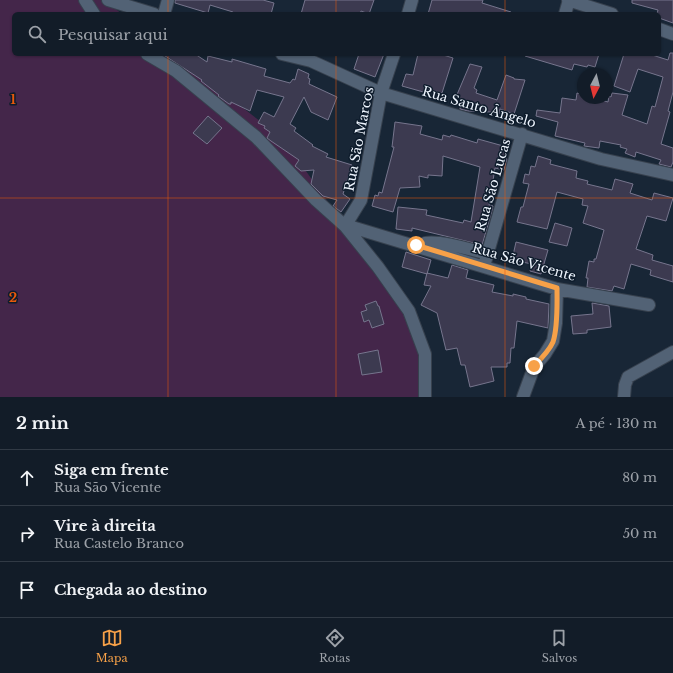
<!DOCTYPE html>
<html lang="pt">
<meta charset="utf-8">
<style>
:root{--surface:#121c28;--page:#1b2530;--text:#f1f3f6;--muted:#9ca1a8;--line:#313a45;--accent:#f7a148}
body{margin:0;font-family:"Libre Baskerville",serif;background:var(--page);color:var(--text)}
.compass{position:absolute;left:577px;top:68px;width:36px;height:36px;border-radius:50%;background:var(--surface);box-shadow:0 1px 3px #0004;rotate:187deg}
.stop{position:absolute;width:12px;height:12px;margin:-9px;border:3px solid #f7a148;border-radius:50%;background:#fff}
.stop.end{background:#f7a148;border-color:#fff;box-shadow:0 1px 4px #0008}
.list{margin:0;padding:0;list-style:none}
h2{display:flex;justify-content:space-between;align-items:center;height:52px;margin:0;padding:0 16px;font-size:17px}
h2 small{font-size:13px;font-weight:400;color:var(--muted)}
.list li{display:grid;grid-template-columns:26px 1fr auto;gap:12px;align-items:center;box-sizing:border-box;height:56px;padding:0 16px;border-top:1px solid var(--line)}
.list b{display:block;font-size:15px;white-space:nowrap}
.list p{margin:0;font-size:13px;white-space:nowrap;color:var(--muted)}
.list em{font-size:13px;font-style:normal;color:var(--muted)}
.icon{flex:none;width:22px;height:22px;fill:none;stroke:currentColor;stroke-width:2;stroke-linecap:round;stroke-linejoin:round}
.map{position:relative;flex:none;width:673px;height:397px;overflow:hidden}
.search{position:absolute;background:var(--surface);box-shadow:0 1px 3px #0004;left:12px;right:12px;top:12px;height:44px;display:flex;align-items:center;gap:10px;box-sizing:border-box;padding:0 14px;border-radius:6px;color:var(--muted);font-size:15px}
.sheet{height:220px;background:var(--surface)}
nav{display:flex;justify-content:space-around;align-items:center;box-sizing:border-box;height:56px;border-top:1px solid var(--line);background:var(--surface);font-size:11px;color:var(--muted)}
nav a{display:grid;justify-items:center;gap:2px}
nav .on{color:var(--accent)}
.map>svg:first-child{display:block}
.green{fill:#44264a}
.building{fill:#3c3a50;stroke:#76758d}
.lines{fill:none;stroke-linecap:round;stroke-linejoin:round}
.minor-casing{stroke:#37414e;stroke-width:14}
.minor{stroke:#526275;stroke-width:12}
.route{stroke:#f7a148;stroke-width:5}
.grid{fill:none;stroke:#e8590c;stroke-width:1;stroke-opacity:0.55}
.labels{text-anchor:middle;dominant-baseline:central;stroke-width:3;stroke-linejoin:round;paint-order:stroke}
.street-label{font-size:13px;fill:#eef5fe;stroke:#0e1c2c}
.grid-label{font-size:13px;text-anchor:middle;font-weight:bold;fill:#e8590c;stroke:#0e1c2c;stroke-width:3;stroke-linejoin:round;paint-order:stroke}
</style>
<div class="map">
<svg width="673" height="397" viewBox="0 0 673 397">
<rect width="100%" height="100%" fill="#182636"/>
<path class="green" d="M0 0H104L122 14H14V54H174L283 139 414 322 428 397H0Z"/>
<path class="building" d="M175 0H263L274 3 271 14H233V12L210 5 208 13 175 3Z
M305 0H374L369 14 361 11 360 14H301Z
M432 0H483L482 3 511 12 510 14H428Z
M632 0H673V23L659 18V14H657L658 10 632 3Z
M670 53H673V92L668 111 670 112 661 144 673 148V162L671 167 659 164 661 160 636 152 635 157 625 153 627 149 620 147 621 145 600 141 599 148 584 146 585 143 555 136 558 122 536 116 537 110 560 113 562 98 576 100 577 93 583 95V98H594L608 102 609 96 611 97 612 93 628 95 622 115 647 124 652 106 655 107 663 77 638 69 630 92 614 86 624 54H649L668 60Z
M162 54H195L207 62 208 56 232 62V59L266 69 264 76 290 83 293 79 295 80 298 69 309 74 308 78 310 79 309 84 337 97 328 120 311 112 304 97 290 124 296 128 294 131 313 145 312 146 328 154 326 157 352 165 343 194 350 199 341 212 333 206 337 200 323 196 311 184 314 170 301 171 295 166 299 160 271 141 267 138 270 132 264 128 265 126 258 123 264 112 274 117 284 97 257 90 250 111 231 102V104H229L218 96 219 95 201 81 202 80Z
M359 54H384L375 77 354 69Z
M418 54H440L453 58 442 93 428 89 427 93 402 86 406 74 413 75Z
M525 54H599L595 67 588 65 587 67 574 64 572 70 525 56Z
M470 64 482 67 474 88 477 90 476 93 497 100 506 75 514 78V79L525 80 514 114 500 109 499 114 491 112 468 111 460 109 461 99 456 97Z
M208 116 222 128 207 144 193 133Z
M395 122 422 126 420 134 442 140 443 135 450 137 451 135 477 143 478 139 507 147 504 158 507 159 504 170 495 168 489 205 493 206 492 211 482 245 412 228V231L396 229 398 207 427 210 426 215 463 223 464 220 471 222 480 167 443 156 442 176 428 175V178L419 176 420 187 400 188 393 212 372 206 375 195 378 196 379 192 382 193 394 147H392Z
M538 156 551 160 550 164 577 171 576 178 588 181 587 184 612 190 615 179 633 184 630 193 652 200 654 193 673 198 666 221 647 216 636 249 653 255 652 260 673 266V282L650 275 651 270 631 264 624 289 614 286 612 291 587 287 588 278H586L589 261 594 262V259H596L604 230 583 223 588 206 582 205 583 199 557 192 547 229 517 222 521 207H523L529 184 523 183 525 174 529 175 531 166 535 167Z
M555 223 572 228 567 246 549 242Z
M516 242 548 250 541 274 530 271 532 264 512 260Z
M406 252 431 260 427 274 402 267Z
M452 265 468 270 466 278 494 285 492 292 513 296V294L526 297V299L549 304 548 328 517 321 514 348H511L510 363H507V367H491L494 381 470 387 465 365H461L457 348 446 350 437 313 421 305 431 286 424 285 427 273 448 278Z
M376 301 378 306H379L384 324 372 328 369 320 364 322 361 312 367 310 365 305Z
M592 303 609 306 611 327 587 330V333L573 334 571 316 593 314Z
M378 350 382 372 362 375 358 354Z"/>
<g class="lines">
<defs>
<path id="minor" d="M85 0 94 14
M108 0 154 14
M568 0 612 14
M164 14 168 0
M408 14 412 0
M565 14 569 0
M659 29 673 34
M147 54 176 71 256 137 316 200 345 226 378 267 409 311 425 354V397
M282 54 311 61 381 93 601 159 673 175
M394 54 381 93 361 200 345 226 355 228 557 289 649 305
M425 243C440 240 472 250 488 254
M484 266 522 134
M523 397 534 367 545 354 553 341 556 323 557 289
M624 397 625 385 628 377 673 352"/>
</defs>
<use href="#minor" class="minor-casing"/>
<use href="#minor" class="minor"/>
</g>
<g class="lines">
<path class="route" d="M416 245 557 288C557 304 558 327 553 342 549 351 541 359 534 366"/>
</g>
<path class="grid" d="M168 0V14M336 0V14M505 0V14M168 54V397M336 54V397M505 54V397M0 198H673"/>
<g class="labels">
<g class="street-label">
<text transform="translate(479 107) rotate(16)">Rua Santo Ângelo</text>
<text transform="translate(359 139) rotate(-79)">Rua São Marcos</text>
<text transform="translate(493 185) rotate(-74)">Rua São Lucas</text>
<text transform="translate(524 262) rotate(16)">Rua São Vicente</text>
</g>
</g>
<g class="grid-label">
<text x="13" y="104">1</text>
<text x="13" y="302">2</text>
</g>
</svg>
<svg class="compass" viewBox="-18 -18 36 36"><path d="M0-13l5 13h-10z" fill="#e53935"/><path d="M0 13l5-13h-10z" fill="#9ca1a8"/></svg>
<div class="stop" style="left:416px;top:245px"></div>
<div class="stop end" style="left:534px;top:366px"></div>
<div class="search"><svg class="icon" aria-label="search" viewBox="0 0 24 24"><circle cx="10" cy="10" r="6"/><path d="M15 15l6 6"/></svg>Pesquisar aqui</div>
</div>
<section class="sheet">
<h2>2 min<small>A pé · 130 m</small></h2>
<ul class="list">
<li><svg class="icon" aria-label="ahead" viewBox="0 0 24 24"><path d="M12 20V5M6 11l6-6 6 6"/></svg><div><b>Siga em frente</b><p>Rua São Vicente</p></div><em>80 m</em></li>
<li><svg class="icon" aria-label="right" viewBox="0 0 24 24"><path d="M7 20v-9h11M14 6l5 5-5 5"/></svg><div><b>Vire à direita</b><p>Rua Castelo Branco</p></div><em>50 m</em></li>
<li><svg class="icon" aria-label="arrive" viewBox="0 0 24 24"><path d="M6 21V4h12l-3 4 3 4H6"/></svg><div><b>Chegada ao destino</b></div></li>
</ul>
</section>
<nav>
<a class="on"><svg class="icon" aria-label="map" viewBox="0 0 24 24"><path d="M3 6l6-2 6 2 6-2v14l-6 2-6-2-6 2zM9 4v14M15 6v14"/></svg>Mapa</a>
<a><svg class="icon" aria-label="directions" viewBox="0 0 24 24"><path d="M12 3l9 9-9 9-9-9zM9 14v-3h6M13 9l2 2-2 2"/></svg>Rotas</a>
<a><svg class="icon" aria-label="saved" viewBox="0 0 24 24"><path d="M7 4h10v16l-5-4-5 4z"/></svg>Salvos</a>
</nav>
